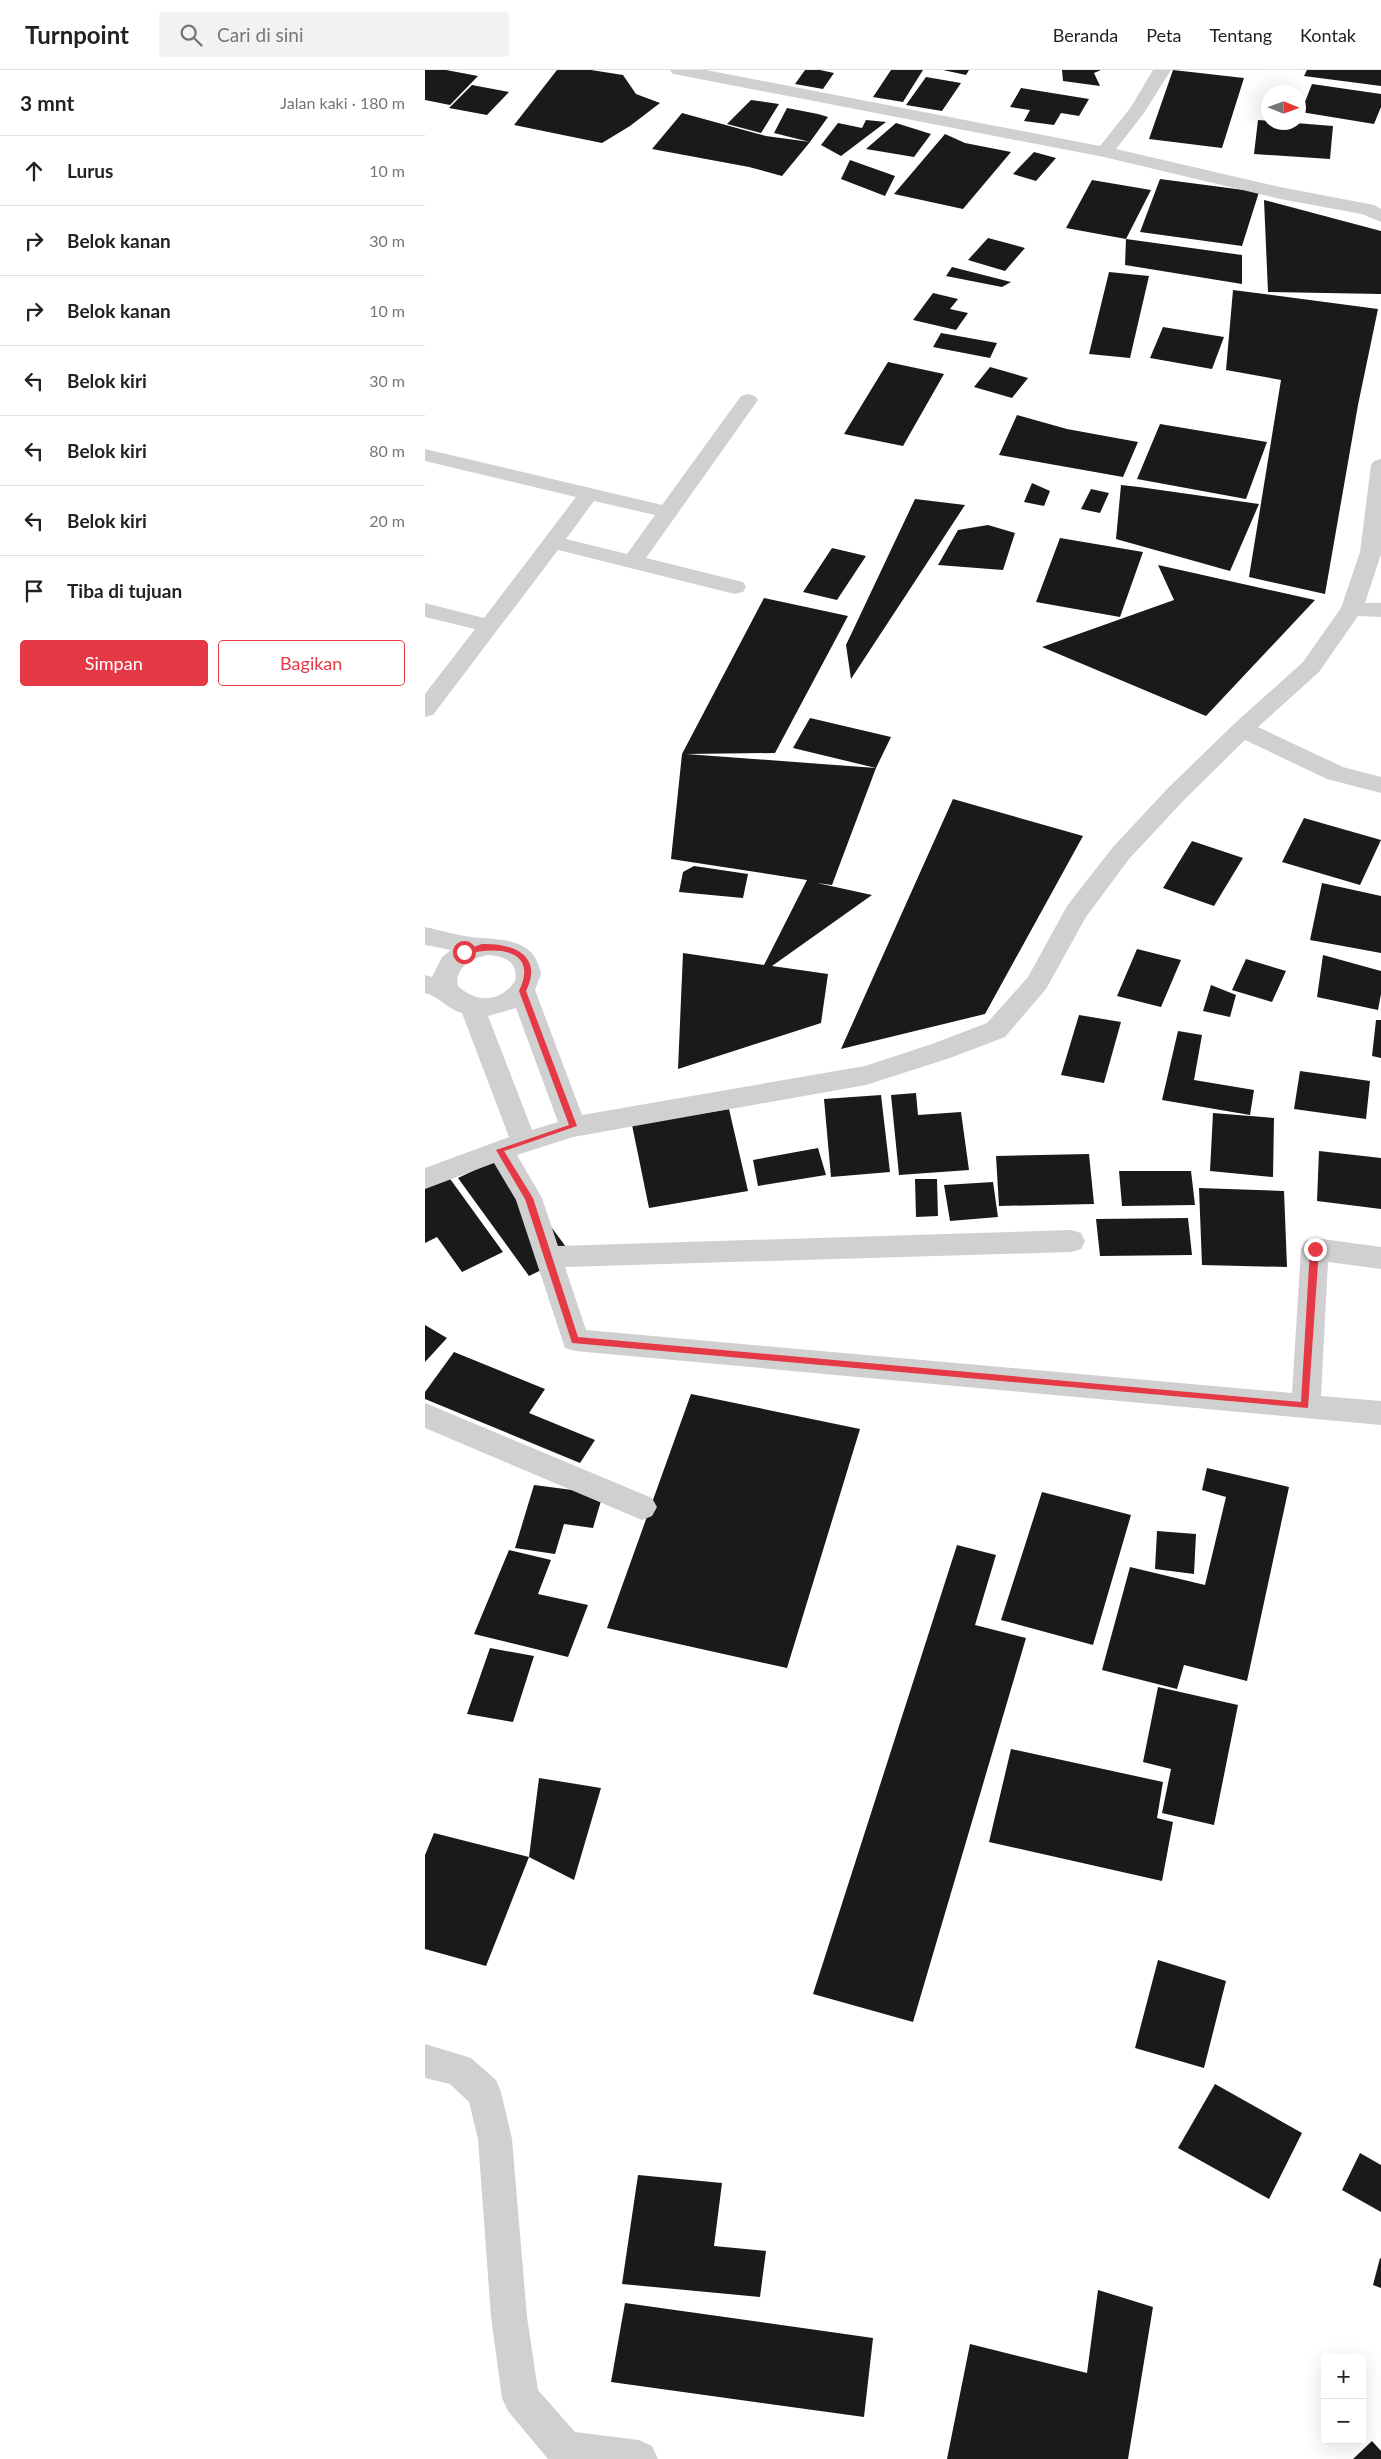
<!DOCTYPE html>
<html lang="id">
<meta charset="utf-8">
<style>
:root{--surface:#fff;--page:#f2f2f2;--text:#222;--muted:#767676;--line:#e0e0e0;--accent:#e63946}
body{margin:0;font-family:Lato,sans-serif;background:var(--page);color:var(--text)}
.controls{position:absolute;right:15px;bottom:15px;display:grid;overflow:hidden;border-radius:5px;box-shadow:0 5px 20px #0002}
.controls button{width:45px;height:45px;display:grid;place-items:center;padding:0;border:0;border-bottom:1px solid var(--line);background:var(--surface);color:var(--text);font:25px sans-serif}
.compass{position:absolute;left:836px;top:15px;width:45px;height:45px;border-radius:50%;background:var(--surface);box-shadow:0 5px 20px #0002;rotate:91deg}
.stop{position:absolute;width:15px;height:15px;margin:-11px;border:4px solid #e63946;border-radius:50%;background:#fff}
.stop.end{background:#e63946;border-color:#fff;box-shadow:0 1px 5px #0008}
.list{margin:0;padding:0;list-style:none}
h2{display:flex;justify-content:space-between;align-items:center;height:65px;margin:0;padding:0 20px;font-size:21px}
h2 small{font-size:16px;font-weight:400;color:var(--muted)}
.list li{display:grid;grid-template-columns:32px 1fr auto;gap:15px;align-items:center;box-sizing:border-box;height:70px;padding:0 20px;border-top:1px solid var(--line)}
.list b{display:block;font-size:19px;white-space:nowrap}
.list em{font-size:16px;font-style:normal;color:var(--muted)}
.actions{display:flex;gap:10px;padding:15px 20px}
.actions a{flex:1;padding:11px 0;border:1px solid var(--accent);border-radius:5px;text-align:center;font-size:18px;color:var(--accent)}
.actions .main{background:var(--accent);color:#fff}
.icon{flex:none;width:28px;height:28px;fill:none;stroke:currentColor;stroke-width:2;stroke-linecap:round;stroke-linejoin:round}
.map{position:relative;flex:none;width:956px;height:2389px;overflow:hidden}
header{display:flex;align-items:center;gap:30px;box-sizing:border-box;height:70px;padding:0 25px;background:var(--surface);border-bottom:1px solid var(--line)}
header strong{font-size:24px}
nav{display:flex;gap:28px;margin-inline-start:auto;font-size:18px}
.search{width:350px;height:45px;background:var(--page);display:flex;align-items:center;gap:12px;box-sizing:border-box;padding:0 18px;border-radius:5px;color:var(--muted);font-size:19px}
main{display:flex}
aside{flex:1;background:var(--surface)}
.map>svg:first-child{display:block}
.building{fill:#1a1a1a}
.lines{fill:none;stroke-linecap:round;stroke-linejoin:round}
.minor{fill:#d0d0d0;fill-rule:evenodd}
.route{fill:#e63946}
</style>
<header>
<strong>Turnpoint</strong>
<div class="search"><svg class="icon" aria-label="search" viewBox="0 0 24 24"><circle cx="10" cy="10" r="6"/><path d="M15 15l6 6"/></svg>Cari di sini</div>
<nav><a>Beranda</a><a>Peta</a><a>Tentang</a><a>Kontak</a></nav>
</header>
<main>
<aside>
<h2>3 mnt<small>Jalan kaki · 180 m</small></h2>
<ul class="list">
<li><svg class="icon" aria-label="ahead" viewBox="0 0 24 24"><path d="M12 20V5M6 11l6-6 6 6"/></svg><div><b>Lurus</b></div><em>10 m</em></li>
<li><svg class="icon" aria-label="right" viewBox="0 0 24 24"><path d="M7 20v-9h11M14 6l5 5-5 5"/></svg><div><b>Belok kanan</b></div><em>30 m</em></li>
<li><svg class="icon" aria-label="right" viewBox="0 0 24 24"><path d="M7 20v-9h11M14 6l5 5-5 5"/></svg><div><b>Belok kanan</b></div><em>10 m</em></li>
<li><svg class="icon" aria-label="left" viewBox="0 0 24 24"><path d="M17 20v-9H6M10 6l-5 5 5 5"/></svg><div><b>Belok kiri</b></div><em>30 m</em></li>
<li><svg class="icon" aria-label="left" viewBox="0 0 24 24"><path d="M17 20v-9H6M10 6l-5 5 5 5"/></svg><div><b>Belok kiri</b></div><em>80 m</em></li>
<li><svg class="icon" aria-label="left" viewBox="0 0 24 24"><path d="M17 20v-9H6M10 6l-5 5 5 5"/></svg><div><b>Belok kiri</b></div><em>20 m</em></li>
<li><svg class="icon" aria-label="arrive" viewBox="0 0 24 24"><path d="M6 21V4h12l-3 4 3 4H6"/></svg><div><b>Tiba di tujuan</b></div></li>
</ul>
<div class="actions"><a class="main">Simpan</a><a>Bagikan</a></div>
</aside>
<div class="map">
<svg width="956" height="2389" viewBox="0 0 956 2389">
<rect width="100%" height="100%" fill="#fff"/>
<path class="building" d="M0 0H21L53 6 25 35 0 30Z
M132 0H166L198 5 211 24 235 33 205 56 177 73 89 55Z
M380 0H395L409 3 398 19 370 14Z
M466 0H498L478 32 448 27Z
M518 0H544L541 5Z
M637 0H676L669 3 675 16 638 11Z
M748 0 819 8 797 78 724 69Z
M882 0H956V16L879 6Z
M501 7 536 13 517 41 481 35Z
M887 14 956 24V37L949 54 876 42Z
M47 15 84 22 62 45 24 38Z
M596 18 664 29 654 46 636 43 629 55 599 51 605 40 585 37Z
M326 30 354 34 336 63 302 54Z
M362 38 393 44 403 47 385 72 349 63Z
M257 43 341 66 385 72 357 106 324 97 227 79Z
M441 50 461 52 416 86 396 75 413 53 437 58Z
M833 50 908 56 905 89 829 84Z
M471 53 506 64 489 87 441 79Z
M520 64 540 73 586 82 538 139 469 124Z
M609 82 631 88 611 111 588 104Z
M425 90 470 106 460 126 416 109Z
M735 109 834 122 817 176 715 162Z
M667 110 726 120 701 169 641 158Z
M839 130 956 161V224L843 222Z
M563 168 600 178 580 201 543 190Z
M701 169 817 185V214L700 195Z
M527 197 586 212 577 217 521 206Z
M684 202 724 206 705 288 664 284Z
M808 220 953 239 933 335 900 524 824 507 856 310 801 300Z
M508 223 533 229 525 239 543 243 531 260 488 250Z
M738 257 799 267 787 299 725 288Z
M516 263 572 273 565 288 508 277Z
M463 292 519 304 478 376 419 364Z
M565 297 603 308 587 328 549 317Z
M592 345 642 359 713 372 698 407 574 385Z
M735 354 842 372 821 429 712 409Z
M607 413 625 421 619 436 599 432Z
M696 415 714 417 834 434 805 501 691 469Z
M666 419 684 423 675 443 656 439Z
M490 429 540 435 426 609 421 575Z
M563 455 590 463 578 500 513 495 533 460Z
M635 468 718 482 695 547 611 532Z
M407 478 441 486 412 530 378 522Z
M733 495 890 530 781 646 617 577 749 530Z
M339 528 423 546 350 683 261 684 451 698 407 815 392 813 447 825 347 896 403 904 396 953 253 999 258 883 339 895 382 810 246 789 257 684Z
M385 648 466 667 451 698 368 678Z
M528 729 658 766 560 944 416 979Z
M879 748 956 770 935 815 857 792Z
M767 771 818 788 789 836 738 818Z
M269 796 323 804 318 828 254 822 258 802Z
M897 813 956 826V883L885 870Z
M712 879 756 890 736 937 692 926Z
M898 885 956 901V924L953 940 892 927Z
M821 889 861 901 847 932 807 920Z
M786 915 811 925 805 947 778 941Z
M654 945 696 952 679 1013 636 1005Z
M951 950H956V988L947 986Z
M753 961 777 965 769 1010 829 1020 825 1045 737 1030Z
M875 1001 945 1011 941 1049 869 1039Z
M491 1023 493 1045 536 1042 544 1100 474 1105 466 1025Z
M456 1025 465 1102 406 1107 399 1029Z
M304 1039 323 1121 224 1138 207 1055Z
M788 1043 849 1048 848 1107 785 1101Z
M393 1078 401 1105 333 1116 328 1090Z
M894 1081 956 1088V1139L892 1131Z
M664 1084 669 1134 574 1136 571 1086Z
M75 1088 147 1185 104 1206 33 1108Z
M694 1101H766L770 1135 697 1136Z
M23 1106 78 1182 37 1202 12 1167 0 1173V1117Z
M490 1109H512L513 1146 491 1147Z
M568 1112 573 1147 525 1151 519 1115Z
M774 1118 859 1121 862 1197 777 1195Z
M763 1148 767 1185 675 1186 671 1149Z
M0 1255 22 1268 0 1292Z
M29 1282 120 1319 104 1343 170 1370 155 1393 0 1329V1322Z
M266 1324 435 1359 362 1598 182 1558Z
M782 1398 864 1417 822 1611 759 1595 752 1619 677 1600 705 1497 780 1515 801 1427 777 1420Z
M109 1415 178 1424 168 1458 139 1454 130 1484 90 1478Z
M617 1422 706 1445 668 1575 576 1550Z
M732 1461 771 1464 769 1504 730 1499Z
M532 1475 571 1485 550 1555 601 1568 488 1952 388 1924Z
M84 1480 126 1490 113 1524 163 1535 143 1587 49 1564Z
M65 1578 109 1586 88 1652 42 1644Z
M733 1617 813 1635 789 1755 737 1743 746 1699 718 1692Z
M586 1679 738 1712 732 1748 748 1752 737 1811 564 1772Z
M114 1708 176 1718 149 1810 104 1787Z
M9 1763 104 1787 61 1896 0 1879V1785Z
M733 1890 801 1911 779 1998 710 1978Z
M790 2014 877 2063 844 2129 753 2078Z
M935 2083 956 2095V2142L917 2120Z
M213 2105 297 2113 289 2176 341 2181 335 2227 197 2214Z
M955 2188 956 2189V2218L948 2215Z
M673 2220 728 2237 703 2389H522L545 2274 662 2303Z
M200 2233 448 2268 439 2347 186 2312Z
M947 2371 956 2381V2389H928Z"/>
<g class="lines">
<path class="minor" d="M245 0H281L675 76 706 37 728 0H746L719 43 691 79 855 117 949 135 956 139V152L937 144 855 129 679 87 254 5 248 4Z
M323 324 330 326 333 330 221 488 318 512 321 517 318 522 310 524 133 480 8 645 0 647V624L50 559 0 547V533L59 548 151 427 0 391V379L237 435 316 326ZM169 431 230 445 202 484 141 469Z
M956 389V484L940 533H956V547L933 546 894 602 833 657 918 697 956 707V723L902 709 820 670 759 730 704 789 661 847 621 919 580 967 525 988 441 1015 148 1067 92 1085 117 1128 133 1176 646 1160 656 1163 660 1171 656 1179 646 1182 140 1197 161 1260 867 1323 876 1179 880 1171 890 1168 956 1177V1199L903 1192 896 1326 956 1331V1355L150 1281 140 1278 91 1130 69 1093 0 1119V1098L84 1067 37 943C22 939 15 927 0 923V905L7 907 17 887 26 880 0 875V857C18 861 38 867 57 868 84 870 110 871 116 904L110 920 157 1045 440 996 507 974 562 953 603 907 642 836 688 777 743 718 809 654 878 592 916 538 935 482 946 395 949 391ZM63 885C79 886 94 892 90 911 75 933 51 933 33 916 29 898 47 888 63 885ZM91 938 133 1052 107 1060 63 946Z
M0 1333 227 1428 232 1437 227 1446 217 1450 0 1358Z
M0 1974 46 1988 71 2010 76 2022 87 2069 102 2247 113 2320 150 2362 214 2370 227 2376 233 2389H123L83 2341 77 2328 66 2247 53 2069 44 2032 25 2014 0 2008Z"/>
</g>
<path class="route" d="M57 874C87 873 119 885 101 921L152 1056 79 1081 108 1128 153 1267 876 1332 885 1179 890 1175 894 1179 883 1338 147 1273 100 1129 71 1080 144 1055 94 921C115 877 68 876 39 885L35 882Z"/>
</svg>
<div class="controls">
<button>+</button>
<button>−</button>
</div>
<svg class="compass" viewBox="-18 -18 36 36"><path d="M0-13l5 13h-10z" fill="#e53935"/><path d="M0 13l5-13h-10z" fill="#767676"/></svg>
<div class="stop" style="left:39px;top:882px"></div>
<div class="stop end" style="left:890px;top:1179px"></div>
</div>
</main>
